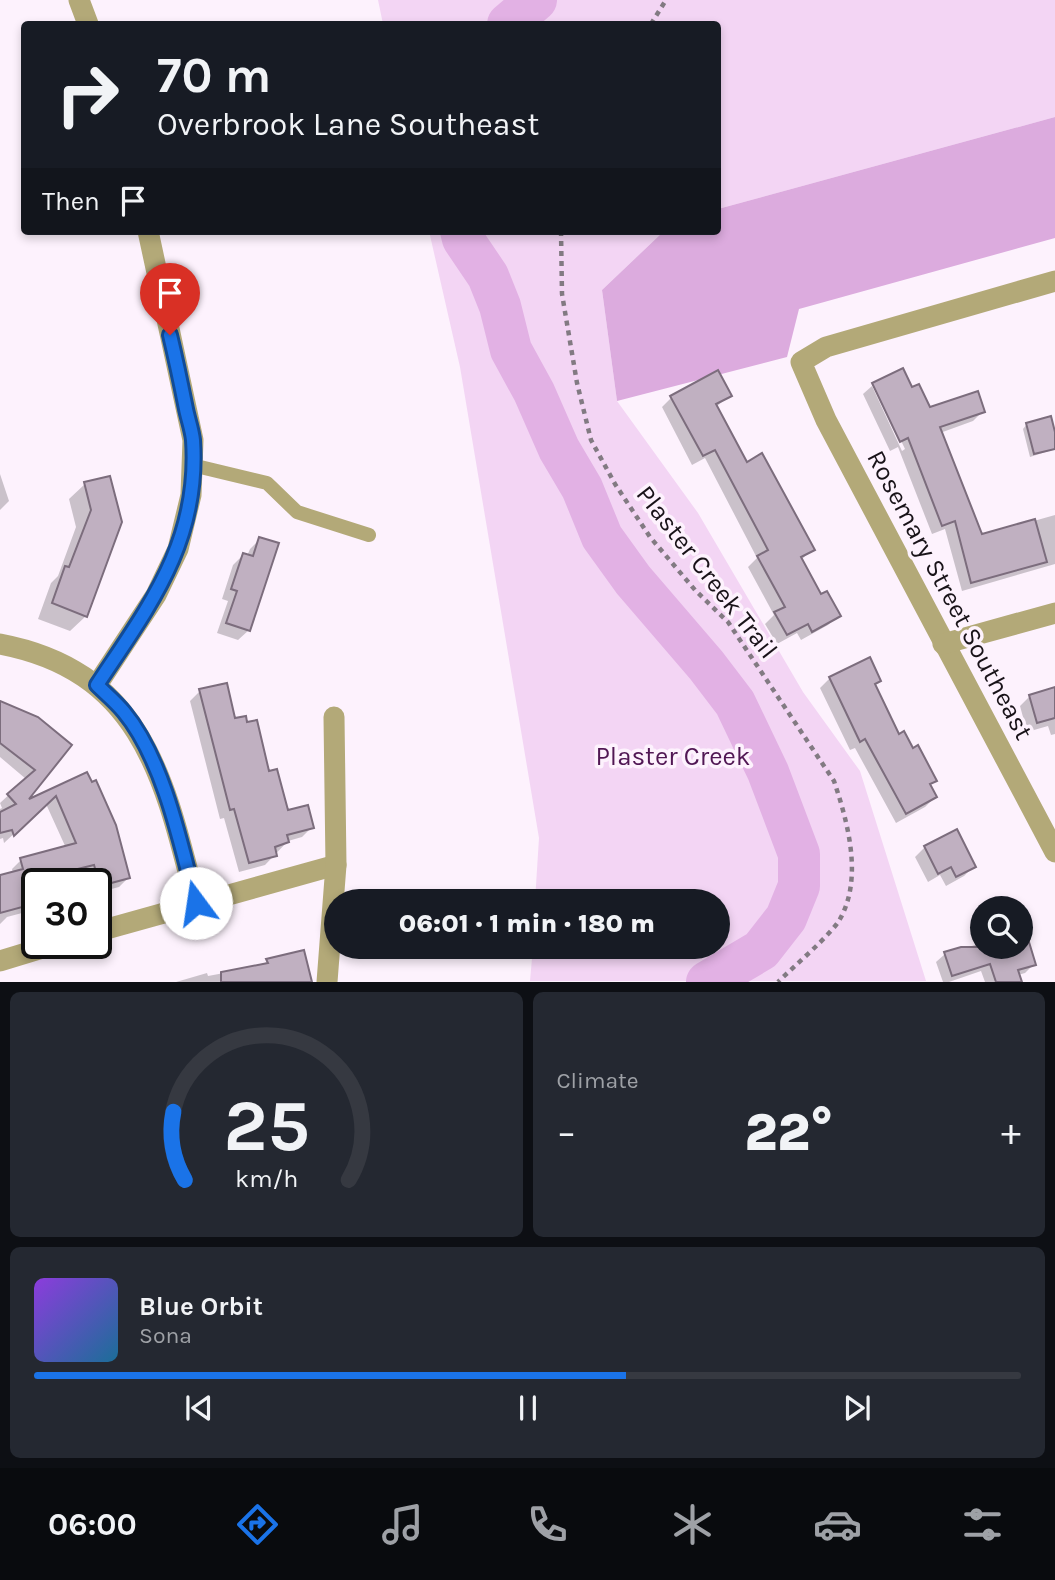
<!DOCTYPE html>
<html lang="en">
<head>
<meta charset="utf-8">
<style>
	body { margin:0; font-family:Karla,sans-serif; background:#242831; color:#f1f3f6; height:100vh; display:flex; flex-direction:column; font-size:26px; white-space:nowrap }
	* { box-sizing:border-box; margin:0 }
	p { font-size:23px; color:#9ea1a6 }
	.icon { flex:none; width:38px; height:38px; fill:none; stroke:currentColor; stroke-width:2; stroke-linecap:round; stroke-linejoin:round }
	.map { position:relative; height:982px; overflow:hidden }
	.sheet { display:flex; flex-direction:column; gap:10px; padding:10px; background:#0d0f14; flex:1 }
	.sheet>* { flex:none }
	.banner { position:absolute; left:21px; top:21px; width:700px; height:214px; border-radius:7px; box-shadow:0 4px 10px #0003; background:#171b24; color:#f1f3f6; overflow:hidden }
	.tools { position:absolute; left:970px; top:896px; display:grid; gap:14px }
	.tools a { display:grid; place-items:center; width:63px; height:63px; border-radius:50%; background:#171b24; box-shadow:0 4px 10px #0003; font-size:35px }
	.speed { position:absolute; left:21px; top:868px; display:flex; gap:14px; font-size:35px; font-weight:700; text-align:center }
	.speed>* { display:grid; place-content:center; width:91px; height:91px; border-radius:50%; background:#171b24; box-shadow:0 4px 10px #0003; line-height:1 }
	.speed .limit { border:4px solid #111; border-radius:10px; background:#fff; color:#111 }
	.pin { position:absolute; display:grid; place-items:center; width:60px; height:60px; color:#fff; margin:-72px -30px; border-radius:50% 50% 50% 0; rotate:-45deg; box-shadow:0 0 7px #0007 }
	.pin .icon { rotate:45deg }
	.me { position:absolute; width:77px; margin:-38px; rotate:346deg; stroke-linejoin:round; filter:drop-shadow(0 0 5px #0008) }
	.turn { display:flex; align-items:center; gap:24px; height:147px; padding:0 21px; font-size:32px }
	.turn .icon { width:91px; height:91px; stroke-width:2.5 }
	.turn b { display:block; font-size:49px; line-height:60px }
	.then { display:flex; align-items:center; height:66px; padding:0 21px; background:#0003; gap:14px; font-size:26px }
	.big { font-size:52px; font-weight:800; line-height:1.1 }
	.sheet .tile { flex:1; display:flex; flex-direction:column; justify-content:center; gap:10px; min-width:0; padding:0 24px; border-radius:10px; background:#242831 }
	.sheet .dial { align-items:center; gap:0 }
	.dial svg { height:182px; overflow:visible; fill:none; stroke:#363941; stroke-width:7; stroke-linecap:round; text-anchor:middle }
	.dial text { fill:#f1f3f6; stroke:none }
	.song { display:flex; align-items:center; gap:21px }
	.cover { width:84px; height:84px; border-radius:10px; background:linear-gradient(135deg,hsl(270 70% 55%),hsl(200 70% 35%)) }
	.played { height:7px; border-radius:4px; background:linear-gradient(90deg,#1a73e8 60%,#363941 60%) }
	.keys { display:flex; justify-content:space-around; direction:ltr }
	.heat { display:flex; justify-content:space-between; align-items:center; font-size:38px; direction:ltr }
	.sheet .tiles { flex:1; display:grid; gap:10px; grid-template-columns:1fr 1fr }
	.tile:last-child { grid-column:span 2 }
	.trip { position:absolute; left:324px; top:889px; width:406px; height:70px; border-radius:35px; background:#171b24; box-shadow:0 4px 10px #0003; font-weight:800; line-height:70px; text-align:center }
	.tabs { display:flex; height:112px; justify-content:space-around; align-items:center; background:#090b0e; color:#9ea1a6 }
	.tabs .icon { width:49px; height:49px }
	.tabs .active { color:#1a73e8 }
	.tabs b { font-size:32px; color:#f1f3f6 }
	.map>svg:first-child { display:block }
	.green { fill:#f3d5f4 }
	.forest { fill:#dcabde }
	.shadow { fill:#0003 }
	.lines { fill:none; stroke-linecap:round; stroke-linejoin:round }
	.river { stroke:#e2b1e4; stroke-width:42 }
	.building { fill:#c0b0c1; stroke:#7c6d7d; stroke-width:2 }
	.path { stroke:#827a82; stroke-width:4.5; stroke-dasharray:5 5; stroke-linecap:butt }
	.service { stroke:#b3a978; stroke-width:14 }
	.minor { stroke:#b3a978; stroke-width:21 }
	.route-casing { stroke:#114b97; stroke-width:18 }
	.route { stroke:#1a73e8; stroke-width:12 }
	.labels { text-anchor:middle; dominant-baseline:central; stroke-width:7; stroke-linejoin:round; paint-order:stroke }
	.street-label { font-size:26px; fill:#181218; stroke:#fdf2fd }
	.park-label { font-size:26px; fill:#511754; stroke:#fdf2fd }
</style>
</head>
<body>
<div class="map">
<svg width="1055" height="982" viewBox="0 0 1055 982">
	<rect width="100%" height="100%" fill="#fdf2fd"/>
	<g class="green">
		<path d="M378,0H1055V117L718,209V24H383Z"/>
		<path d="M429,231H664L602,290L617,401L698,513L803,692L860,771L926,981H530L533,947H718V901H535L539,838L460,367Z"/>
	</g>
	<path class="forest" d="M1055,117V238L799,309L787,357L617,401L602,290L664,231H718V209Z"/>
	<g class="shadow">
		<path d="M873,384L912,389L929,409L983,411L973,421L940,433L981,536L1055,515V564L962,591L945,529L932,534L898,447L890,451L863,394L872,386L902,451L905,449L875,386H872Z"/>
		<path d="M730,395L716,407L746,464L813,549L801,560L820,596L838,615L828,625L801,640L797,633L777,644L765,624L774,615L748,567L757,558L705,458L692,465L662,407L672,397Z"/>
		<path d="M1027,424L1055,439V449L1030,457L1023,429Z"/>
		<path d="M0,474L9,501L0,510Z"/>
		<path d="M109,478L86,616L70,631L38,619L51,583L58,576L76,527L69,499L85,484Z"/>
		<path d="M260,539L249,630L238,640L217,633L228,601L222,599L233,565L243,555L247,556L250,549Z"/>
		<path d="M830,678L879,681L874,686L899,736L913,750L935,781L929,786L935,797L925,807L896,823L855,748L850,750L820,688Z"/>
		<path d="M1055,689V734L1051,735L1048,726L1027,732L1020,706L1030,696Z"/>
		<path d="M200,691L234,720L267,773L287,813L312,827L302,837L288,841L265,865L239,872L224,818L220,819L190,701Z"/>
		<path d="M0,708L70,745L23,803L86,774L128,878L119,887L96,893V884H88L85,873L37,884V909L7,917L0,924V876L13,873L12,869L21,860L66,848L46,804L4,843L3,838L0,839V809L2,808L0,803L26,779L0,757Z"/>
		<path d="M925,847L974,866L964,876L946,886L940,875L928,882L915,857Z"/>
		<path d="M982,943V947L1016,948L1028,944L1034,964L1025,973L1018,975L1017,982H985L981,971L949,982H943L936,962L945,954Z"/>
		<path d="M267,961L310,982H176L207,973L208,976L262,966Z"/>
	</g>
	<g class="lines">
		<g class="river">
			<path d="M508,24L536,0"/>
			<path d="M461,231L463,239L488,276L500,306L511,350L534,392L559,449L582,488L602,537L633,580L706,665L735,703L768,772L799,854V886L786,918L761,950L707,982"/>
		</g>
	</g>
	<g class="building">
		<path d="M903,368L912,387L919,384L930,407L978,391L985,412L940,427L982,534L1035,519L1047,562L971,583L955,521L942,526L908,438L900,442L872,383Z"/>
		<path d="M718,370L732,396L716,404L747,462L762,453L815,550L801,557L821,594L827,591L841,616L812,632L808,624L787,635L774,612L785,607L757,556L768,550L715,450L703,456L670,396Z"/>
		<path d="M1051,416L1055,432V449L1034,454L1026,423Z"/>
		<path d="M110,476L122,522L87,617L52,603L65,566L69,567L91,510L84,482Z"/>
		<path d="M259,537L279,543L250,631L226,623L237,591L231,589L243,553L253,556Z"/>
		<path d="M870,657L881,681L875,684L899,734L904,731L913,748L918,745L937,781L930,784L937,797L906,814L865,739L860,742L829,677Z"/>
		<path d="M227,683L235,718L246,716L247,722L257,720L269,771L277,769L288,810L308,805L314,828L287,835L289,842L275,847L277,856L249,863L234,809L230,810L199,689Z"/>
		<path d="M1055,687V718L1037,723L1029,695Z"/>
		<path d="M0,701L38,717L72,745L29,799L87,772L92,782L96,780L116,825L130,878L100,886L94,865L53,875L55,884H37V903L0,913V875L23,869L20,858L76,843L56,796L14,836L12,830L0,833V812L16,804L7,794L35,770L0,743Z"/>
		<path d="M957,829L976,867L956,877L951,867L938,874L924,846Z"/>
		<path d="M1029,942L1036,965L1018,970L1022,982H996L990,964L952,976L944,952L961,947H1020V945Z"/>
		<path d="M304,950L312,982H221V972L268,963L266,959Z"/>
	</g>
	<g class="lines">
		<g class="path">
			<path d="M651,24L666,0"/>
			<path d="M561,231L562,294L577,383L591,440L615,484L650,537L695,590L728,622L834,781C848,823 863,878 840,919C832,934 793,967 778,982"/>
		</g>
		<path class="service" d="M192,465L267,483L297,512L369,535"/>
		<g class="minor">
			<path d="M79,0L88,24"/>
			<path d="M1055,281L826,347L801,362L826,420L1055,852"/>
			<path d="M0,644C143,671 165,781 196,903"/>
			<path d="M943,644L1055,613"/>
			<path d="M97,685L156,595L178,549L191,495L193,440L148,231"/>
			<path d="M96,932L336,865"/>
			<path d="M0,961L59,943"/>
			<path d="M327,982L336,865L334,717"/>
		</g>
	</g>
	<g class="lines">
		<g class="route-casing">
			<path id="route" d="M170,335C176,360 181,384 186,409C188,419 192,430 193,440C200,542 149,606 97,685C106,694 116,702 124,712C163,759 181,844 196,903"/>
		</g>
		<use href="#route" class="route"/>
	</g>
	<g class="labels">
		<g class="street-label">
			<text transform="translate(707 572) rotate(52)">Plaster Creek Trail</text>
			<text transform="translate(950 595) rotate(62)">Rosemary Street Southeast</text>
		</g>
		<g class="park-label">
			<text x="673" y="756">Plaster Creek</text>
		</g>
	</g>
</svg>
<div class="tools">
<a><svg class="icon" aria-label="search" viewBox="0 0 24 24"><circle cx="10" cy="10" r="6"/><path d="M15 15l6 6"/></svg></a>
</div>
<div class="speed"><div class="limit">30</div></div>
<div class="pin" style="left:170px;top:335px;background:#d93025"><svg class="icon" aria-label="arrive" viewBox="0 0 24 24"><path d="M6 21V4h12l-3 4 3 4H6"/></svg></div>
<svg class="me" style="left:196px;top:903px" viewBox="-20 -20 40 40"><circle r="19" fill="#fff"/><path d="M0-13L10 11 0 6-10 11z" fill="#1a73e8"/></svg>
<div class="trip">06:01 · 1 min · 180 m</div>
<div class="banner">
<div class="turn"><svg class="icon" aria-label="right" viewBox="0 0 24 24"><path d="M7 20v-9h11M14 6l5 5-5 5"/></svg><div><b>70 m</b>Overbrook Lane Southeast</div></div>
<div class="then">Then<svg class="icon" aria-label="arrive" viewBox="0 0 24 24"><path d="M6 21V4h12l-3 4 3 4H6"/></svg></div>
</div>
</div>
<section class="sheet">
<div class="tiles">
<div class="tile dial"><svg viewBox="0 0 100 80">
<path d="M14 69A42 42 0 1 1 86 69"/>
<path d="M14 69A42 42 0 0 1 9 39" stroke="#1a73e8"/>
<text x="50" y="56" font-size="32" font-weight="700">25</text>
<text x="50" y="72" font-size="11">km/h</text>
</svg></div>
<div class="tile"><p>Climate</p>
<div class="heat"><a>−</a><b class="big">22°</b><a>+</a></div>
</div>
<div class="tile">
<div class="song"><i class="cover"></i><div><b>Blue Orbit</b><p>Sona</p></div></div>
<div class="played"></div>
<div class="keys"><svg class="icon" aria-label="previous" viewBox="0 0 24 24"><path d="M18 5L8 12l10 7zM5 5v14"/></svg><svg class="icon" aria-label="pause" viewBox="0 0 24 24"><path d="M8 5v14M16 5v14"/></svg><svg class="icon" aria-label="next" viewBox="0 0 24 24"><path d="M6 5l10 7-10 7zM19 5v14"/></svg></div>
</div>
</div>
</section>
<nav class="tabs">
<b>06:00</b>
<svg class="icon active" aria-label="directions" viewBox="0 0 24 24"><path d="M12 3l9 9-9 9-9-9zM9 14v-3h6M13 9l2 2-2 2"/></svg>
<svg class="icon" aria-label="music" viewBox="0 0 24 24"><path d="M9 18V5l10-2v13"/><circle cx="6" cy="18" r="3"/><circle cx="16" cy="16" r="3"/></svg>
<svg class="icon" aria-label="phone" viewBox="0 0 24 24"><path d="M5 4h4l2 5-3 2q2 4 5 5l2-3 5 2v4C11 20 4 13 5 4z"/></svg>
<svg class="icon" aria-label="climate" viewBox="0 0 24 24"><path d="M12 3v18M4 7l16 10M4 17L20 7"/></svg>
<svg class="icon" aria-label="car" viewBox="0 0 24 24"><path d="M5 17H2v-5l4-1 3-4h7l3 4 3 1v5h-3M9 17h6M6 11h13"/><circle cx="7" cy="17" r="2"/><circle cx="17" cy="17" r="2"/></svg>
<svg class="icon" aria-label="filters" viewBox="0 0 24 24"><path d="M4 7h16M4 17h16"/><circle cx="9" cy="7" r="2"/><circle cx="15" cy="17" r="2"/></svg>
</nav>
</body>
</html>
